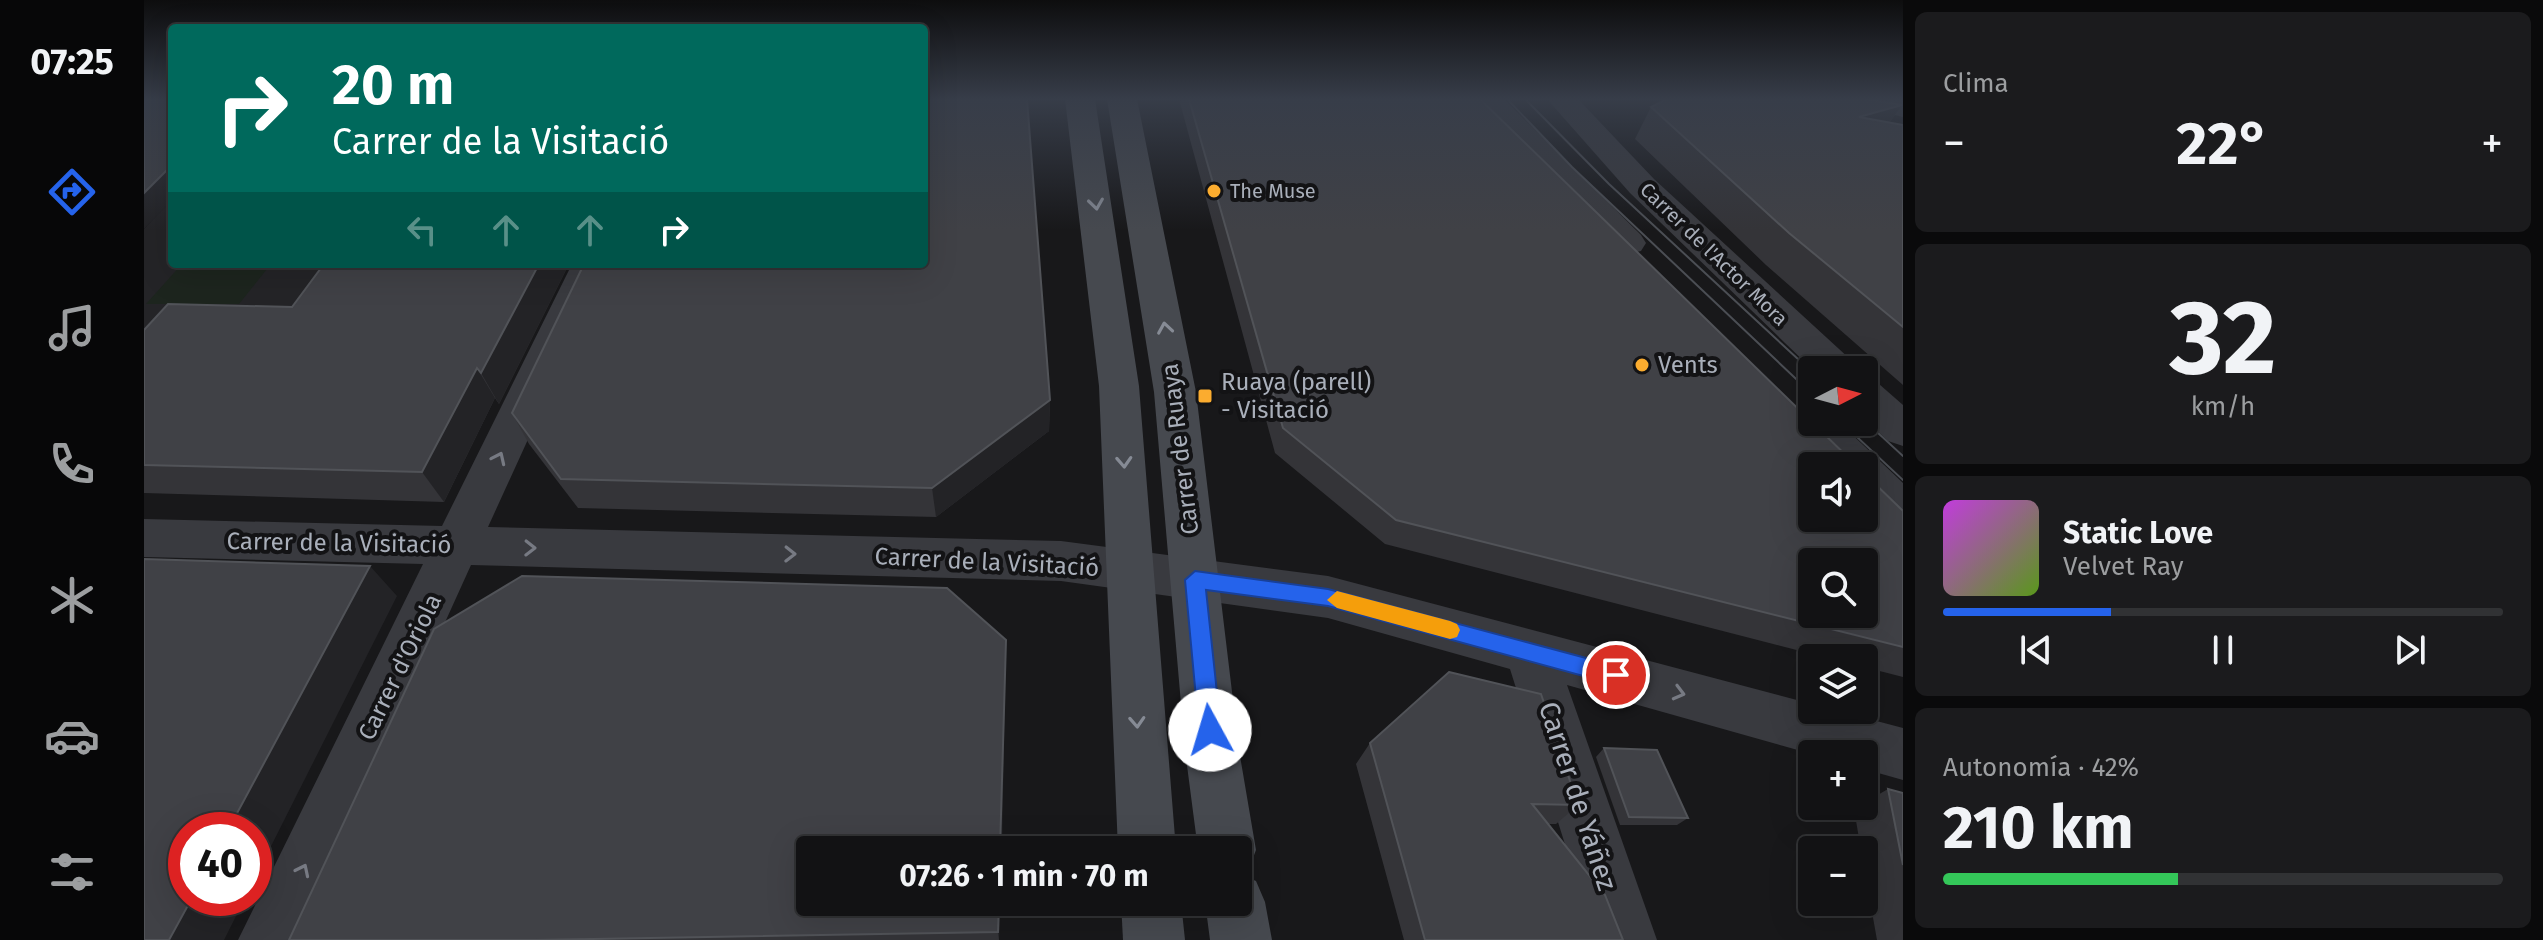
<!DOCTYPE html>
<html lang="es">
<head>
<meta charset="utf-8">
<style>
	body { margin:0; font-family:"Fira Sans",sans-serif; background:#1b1b1d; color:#f1f3f6; height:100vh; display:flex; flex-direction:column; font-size:30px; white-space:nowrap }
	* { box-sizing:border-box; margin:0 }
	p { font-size:26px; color:#9c9ea0 }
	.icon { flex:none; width:44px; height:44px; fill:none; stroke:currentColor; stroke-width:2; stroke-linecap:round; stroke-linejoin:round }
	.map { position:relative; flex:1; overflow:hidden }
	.side { display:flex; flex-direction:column; gap:12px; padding:12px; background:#0a0a0b; width:640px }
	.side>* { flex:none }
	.hud { position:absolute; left:24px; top:24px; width:760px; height:244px; border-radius:8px; box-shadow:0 8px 32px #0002,0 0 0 2px #313234; background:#00695c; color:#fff; overflow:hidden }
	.needle { width:52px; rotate:84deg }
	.buttons { position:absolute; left:1654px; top:356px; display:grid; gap:16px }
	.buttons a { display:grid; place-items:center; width:80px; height:80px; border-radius:8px; background:#121214; box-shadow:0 8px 32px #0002,0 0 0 2px #313234; font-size:40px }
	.speed { position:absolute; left:24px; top:812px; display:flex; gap:16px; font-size:40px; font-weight:700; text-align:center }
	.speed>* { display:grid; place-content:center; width:104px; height:104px; border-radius:50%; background:#121214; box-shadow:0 8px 32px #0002,0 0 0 2px #313234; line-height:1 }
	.speed .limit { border:12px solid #d22; background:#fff; color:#111 }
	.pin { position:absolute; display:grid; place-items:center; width:68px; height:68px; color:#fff; margin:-34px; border:4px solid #fff; border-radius:50%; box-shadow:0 2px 8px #0007 }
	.me { position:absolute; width:88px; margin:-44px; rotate:354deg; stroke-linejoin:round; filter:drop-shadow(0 0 6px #0008) }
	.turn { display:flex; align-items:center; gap:28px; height:168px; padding:0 32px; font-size:36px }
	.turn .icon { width:104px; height:104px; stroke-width:2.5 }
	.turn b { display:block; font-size:56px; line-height:68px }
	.lanes { display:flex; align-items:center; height:76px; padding:0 32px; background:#0003; justify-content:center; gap:40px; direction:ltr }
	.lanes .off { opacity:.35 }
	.big { font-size:60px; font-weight:700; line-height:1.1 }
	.side .card { flex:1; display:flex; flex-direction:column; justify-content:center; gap:12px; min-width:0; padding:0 28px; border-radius:12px; background:#1b1b1d }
	.side .dial { align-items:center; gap:0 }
	.dial b { font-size:104px; line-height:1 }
	.song { display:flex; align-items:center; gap:24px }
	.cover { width:96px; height:96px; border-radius:12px; background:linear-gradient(135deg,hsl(290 70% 55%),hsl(90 70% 35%)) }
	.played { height:8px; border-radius:4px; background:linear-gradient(90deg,#2563eb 30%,#313234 30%) }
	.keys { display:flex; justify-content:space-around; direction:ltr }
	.heat { display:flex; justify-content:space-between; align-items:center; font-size:44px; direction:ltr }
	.charge { height:12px; border-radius:6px; background:linear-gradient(90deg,#34c759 42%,#313234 0) }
	.trip { position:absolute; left:652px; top:836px; width:456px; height:80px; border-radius:8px; background:#121214; box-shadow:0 8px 32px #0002,0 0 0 2px #313234; font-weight:700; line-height:80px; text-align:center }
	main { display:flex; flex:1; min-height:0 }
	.menu { display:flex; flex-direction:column; width:144px; justify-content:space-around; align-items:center; background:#070708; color:#9c9ea0 }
	.menu .icon { width:56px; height:56px }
	.menu .on { color:#2563eb }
	.menu b { font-size:36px; color:#f1f3f6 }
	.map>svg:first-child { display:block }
	.built { fill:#242427 }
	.green { fill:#1d251e }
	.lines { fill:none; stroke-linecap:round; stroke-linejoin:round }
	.street { fill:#393a3f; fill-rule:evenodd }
	.secondary { fill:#46494f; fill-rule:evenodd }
	.tram { stroke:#4b4e54; stroke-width:2 }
	.wall { fill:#343438 }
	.shaded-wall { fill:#232326 }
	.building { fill:#404146; stroke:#515358; stroke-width:2; fill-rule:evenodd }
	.oneway { stroke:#868b95 }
	.oneway2 { stroke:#777a83 }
	.route { fill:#2563eb; stroke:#184099; stroke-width:2 }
	.slow { fill:#f59e0b }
	.poi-dot { fill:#fbac2f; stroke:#131315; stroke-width:3 }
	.labels { text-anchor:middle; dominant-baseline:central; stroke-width:8; stroke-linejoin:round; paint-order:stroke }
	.far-poi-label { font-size:20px; fill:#a9afba; stroke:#131315; text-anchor:start }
	.far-street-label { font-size:20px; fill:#a9afba; stroke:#131315 }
	.poi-label { font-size:24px; fill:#a9afba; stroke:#131315; text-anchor:start }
	.street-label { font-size:24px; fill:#a9afba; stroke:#131315 }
	.near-street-label { font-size:28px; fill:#a9afba; stroke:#131315 }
</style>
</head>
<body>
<main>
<nav class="menu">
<b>07:25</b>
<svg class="icon on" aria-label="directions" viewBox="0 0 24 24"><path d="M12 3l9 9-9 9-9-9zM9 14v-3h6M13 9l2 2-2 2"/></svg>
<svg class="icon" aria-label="music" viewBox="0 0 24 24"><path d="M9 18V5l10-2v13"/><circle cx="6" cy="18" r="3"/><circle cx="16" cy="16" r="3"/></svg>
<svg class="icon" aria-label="phone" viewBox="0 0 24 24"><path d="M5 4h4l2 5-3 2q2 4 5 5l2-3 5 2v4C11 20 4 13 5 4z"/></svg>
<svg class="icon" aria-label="climate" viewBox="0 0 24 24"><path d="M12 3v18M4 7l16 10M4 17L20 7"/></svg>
<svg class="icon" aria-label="car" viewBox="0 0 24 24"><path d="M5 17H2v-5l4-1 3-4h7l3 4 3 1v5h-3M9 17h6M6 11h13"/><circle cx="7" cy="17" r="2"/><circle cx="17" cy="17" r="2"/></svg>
<svg class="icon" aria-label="filters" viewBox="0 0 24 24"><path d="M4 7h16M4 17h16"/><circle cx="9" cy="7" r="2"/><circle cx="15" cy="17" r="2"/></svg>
</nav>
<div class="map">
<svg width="1759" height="940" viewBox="0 0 1759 940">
	<rect width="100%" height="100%" fill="#18181a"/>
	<path class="built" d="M28,199V264H223L0,394V229Z"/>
	<path class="green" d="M38,264H127L95,304H2Z"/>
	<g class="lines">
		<g class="street">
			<path d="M1328,99H1360L1497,235L1502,243L1497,251L1484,254L1471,251Z"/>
			<path d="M1403,99H1434L1510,179L1707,360L1713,370H1669L1486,193Z"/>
			<path d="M428,264H464L344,527L917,541L1184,576L1668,704V710H1691L1759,728V780L1720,769V754H1668L1423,685L1513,940H1451L1366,669L1184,618L917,581L327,565L157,940H94L279,564L0,557V519L298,526Z"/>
			<path d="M1720,379L1735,384L1759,405V446L1744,441L1720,418Z"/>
			<path d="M1665,404L1668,405V422H1695L1759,483V529L1743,524L1720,501V466H1686L1644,419L1650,408Z"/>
		</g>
		<g class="secondary">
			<path d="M921,99H951L995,386L1032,850H974L955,386Z"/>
			<path d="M963,99H993L1052,392L1095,750L1112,850L1104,871L1096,874L1112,881L1121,902L1128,940H1066L1061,902H1094V850H1054L1041,750L1010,392Z"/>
			<path d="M977,902H1037L1041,940H979Z"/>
		</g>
		<g class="tram">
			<path d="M1363,99L1428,167L1668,394"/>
			<path d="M1381,99L1465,184L1668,372"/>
			<path d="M1720,420L1759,456"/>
			<path d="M1697,422L1759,480"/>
		</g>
	</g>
	<g class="wall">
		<path d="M1035,99H1336L1759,511V677L1720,667V658H1684L1241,544L1131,453Z"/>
		<path d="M1523,99H1759V117L1751,115L1745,123L1759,125V385L1622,265L1491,139L1507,107Z"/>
		<path d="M180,264H425L355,404L351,398L300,502L0,493V330L148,307Z"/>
		<path d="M906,400L905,431L792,517L434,508L385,444L368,413Z"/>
		<path d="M862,640L855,940H145Z"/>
		<path d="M1226,743L1434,805L1412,824H1404L1479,940H1260L1212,764Z"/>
		<path d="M1460,748L1544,818L1533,825H1476L1452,757Z"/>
		<path d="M1744,789L1759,793V940H1733L1720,867V850H1717L1710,809L1714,806H1720V803Z"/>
	</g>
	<g class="shaded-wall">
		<path d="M1758,105L1735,137L1715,117Z"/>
		<path d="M28,165V200L0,229V193Z"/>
		<path d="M395,264H425L355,404L337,373Z"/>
		<path d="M333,368L351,398L300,502L278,472Z"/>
		<path d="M906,400L905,431L792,517L788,488Z"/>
		<path d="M226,566L253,596L110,880V830H84Z"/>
		<path d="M862,640L858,850H856Z"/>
		<path d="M48,898H101L80,940H25Z"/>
		<path d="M855,902H856L855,940L854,932Z"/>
	</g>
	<g class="building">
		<path d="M0,99H28V165L0,193Z"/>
		<path d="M780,99H883L906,400L788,488L417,479L368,413L440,264H780Z"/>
		<path d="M1045,99H1336L1713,466H1668V518H1720V473L1759,511V647L1252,520L1139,428ZM1668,562H1720V614H1668Z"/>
		<path d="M1523,99H1721L1758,105L1715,117L1759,125V327L1645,233L1507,107Z"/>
		<path d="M180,264H395L337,373L333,368L278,472L0,465V330L24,304L148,307Z"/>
		<path d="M0,559L226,566L84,830H42V898H48L25,940H0Z"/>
		<path d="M378,576L803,588L862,640L856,850H666V902H855L854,932L392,940H145L290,629Z"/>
		<path d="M1305,672L1397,694L1434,805L1388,804L1461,895L1479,940H1281L1226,743Z"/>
		<path d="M1460,748L1513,750L1544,818L1485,817Z"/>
		<path d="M1744,789L1759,793V865Z"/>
	</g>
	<defs><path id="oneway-chevron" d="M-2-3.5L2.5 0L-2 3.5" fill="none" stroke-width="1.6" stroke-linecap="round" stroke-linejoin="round" transform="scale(2)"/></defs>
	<g class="oneway">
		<use href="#oneway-chevron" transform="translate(952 204) rotate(82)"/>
		<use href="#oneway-chevron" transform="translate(1021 328) rotate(-99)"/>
		<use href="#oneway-chevron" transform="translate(980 462) rotate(87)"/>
		<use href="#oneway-chevron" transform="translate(993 722) rotate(87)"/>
	</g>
	<g class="oneway2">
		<use href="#oneway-chevron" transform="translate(355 458) rotate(-65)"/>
		<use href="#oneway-chevron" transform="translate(386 548) rotate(1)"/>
		<use href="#oneway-chevron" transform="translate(646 554) rotate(1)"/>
		<use href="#oneway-chevron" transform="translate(1535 693) rotate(15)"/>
		<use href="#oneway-chevron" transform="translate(159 870) rotate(-64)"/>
	</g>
	<linearGradient id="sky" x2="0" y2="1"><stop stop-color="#0d0d0e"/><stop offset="0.43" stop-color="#373d49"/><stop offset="1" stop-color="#373d49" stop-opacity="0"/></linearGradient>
	<rect width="1759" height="230" fill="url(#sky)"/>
	<path class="route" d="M1051,571L1184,589L1472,666L1480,669L1483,675L1480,682L1472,685L1184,606L1062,590L1077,730L1074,738L1066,741L1058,738L1055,730L1041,580Z"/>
	<path class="slow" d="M1193,591L1306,621L1313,624L1316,630L1313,637L1306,639L1193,608L1183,600Z"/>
	<g class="poi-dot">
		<circle cx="1070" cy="191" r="8"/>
		<circle cx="1498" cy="365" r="8"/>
		<rect x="1053" y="388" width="16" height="16" rx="4"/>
	</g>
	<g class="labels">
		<g class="far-poi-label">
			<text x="1086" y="191">The Muse</text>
		</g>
		<g class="far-street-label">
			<text transform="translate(1570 254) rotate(44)">Carrer de l'Actor Mora</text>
		</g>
		<g class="poi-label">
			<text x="1514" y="365">Vents</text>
			<text x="1077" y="382">Ruaya (parell)<tspan x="1077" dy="28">- Visitació</tspan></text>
		</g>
		<g class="street-label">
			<text transform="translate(1036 449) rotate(-97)">Carrer de Ruaya</text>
			<text transform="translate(195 543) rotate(1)">Carrer de la Visitació</text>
			<text transform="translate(843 562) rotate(3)">Carrer de la Visitació</text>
			<text transform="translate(256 667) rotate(-64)">Carrer d'Oriola</text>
		</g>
		<g class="near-street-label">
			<text transform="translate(1434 796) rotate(72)">Carrer de Yáñez</text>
		</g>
	</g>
</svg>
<div class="buttons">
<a><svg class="needle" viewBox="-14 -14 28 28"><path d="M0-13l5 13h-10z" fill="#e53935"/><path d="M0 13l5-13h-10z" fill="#9c9ea0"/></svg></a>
<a><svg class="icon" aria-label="sound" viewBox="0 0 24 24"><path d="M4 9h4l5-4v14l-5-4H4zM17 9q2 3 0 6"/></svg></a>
<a><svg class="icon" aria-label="search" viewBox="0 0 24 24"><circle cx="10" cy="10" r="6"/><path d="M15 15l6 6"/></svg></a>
<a><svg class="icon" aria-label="layers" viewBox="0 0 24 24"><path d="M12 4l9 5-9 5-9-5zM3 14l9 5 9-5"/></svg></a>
<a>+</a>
<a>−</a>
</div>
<div class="speed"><div class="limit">40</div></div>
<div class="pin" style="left:1472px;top:675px;background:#d93025"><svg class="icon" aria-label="arrive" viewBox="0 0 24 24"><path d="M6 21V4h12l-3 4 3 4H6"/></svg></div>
<svg class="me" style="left:1066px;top:730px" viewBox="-20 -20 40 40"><circle r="19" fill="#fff"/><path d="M0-13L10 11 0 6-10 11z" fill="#2563eb"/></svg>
<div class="trip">07:26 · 1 min · 70 m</div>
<div class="hud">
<div class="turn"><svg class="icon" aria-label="right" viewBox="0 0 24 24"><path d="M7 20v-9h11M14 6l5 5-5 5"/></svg><div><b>20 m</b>Carrer de la Visitació</div></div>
<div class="lanes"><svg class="icon off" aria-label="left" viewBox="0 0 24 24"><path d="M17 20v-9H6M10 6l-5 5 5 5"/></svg><svg class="icon off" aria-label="ahead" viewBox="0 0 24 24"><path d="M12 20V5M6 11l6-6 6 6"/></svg><svg class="icon off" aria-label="ahead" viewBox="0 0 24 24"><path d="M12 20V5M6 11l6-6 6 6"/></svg><svg class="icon" aria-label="right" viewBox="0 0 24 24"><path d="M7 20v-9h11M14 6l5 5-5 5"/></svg></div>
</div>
</div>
<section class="side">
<div class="card"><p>Clima</p>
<div class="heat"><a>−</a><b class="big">22°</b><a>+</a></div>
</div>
<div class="card dial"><b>32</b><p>km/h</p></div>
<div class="card">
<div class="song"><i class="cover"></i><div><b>Static Love</b><p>Velvet Ray</p></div></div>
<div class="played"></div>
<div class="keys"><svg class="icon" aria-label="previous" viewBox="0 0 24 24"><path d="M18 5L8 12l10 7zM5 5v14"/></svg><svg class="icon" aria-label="pause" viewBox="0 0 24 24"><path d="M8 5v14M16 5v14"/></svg><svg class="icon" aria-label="next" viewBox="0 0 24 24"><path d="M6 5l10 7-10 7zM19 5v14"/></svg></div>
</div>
<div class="card"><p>Autonomía · 42%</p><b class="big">210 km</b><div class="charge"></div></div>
</section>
</main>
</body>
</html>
